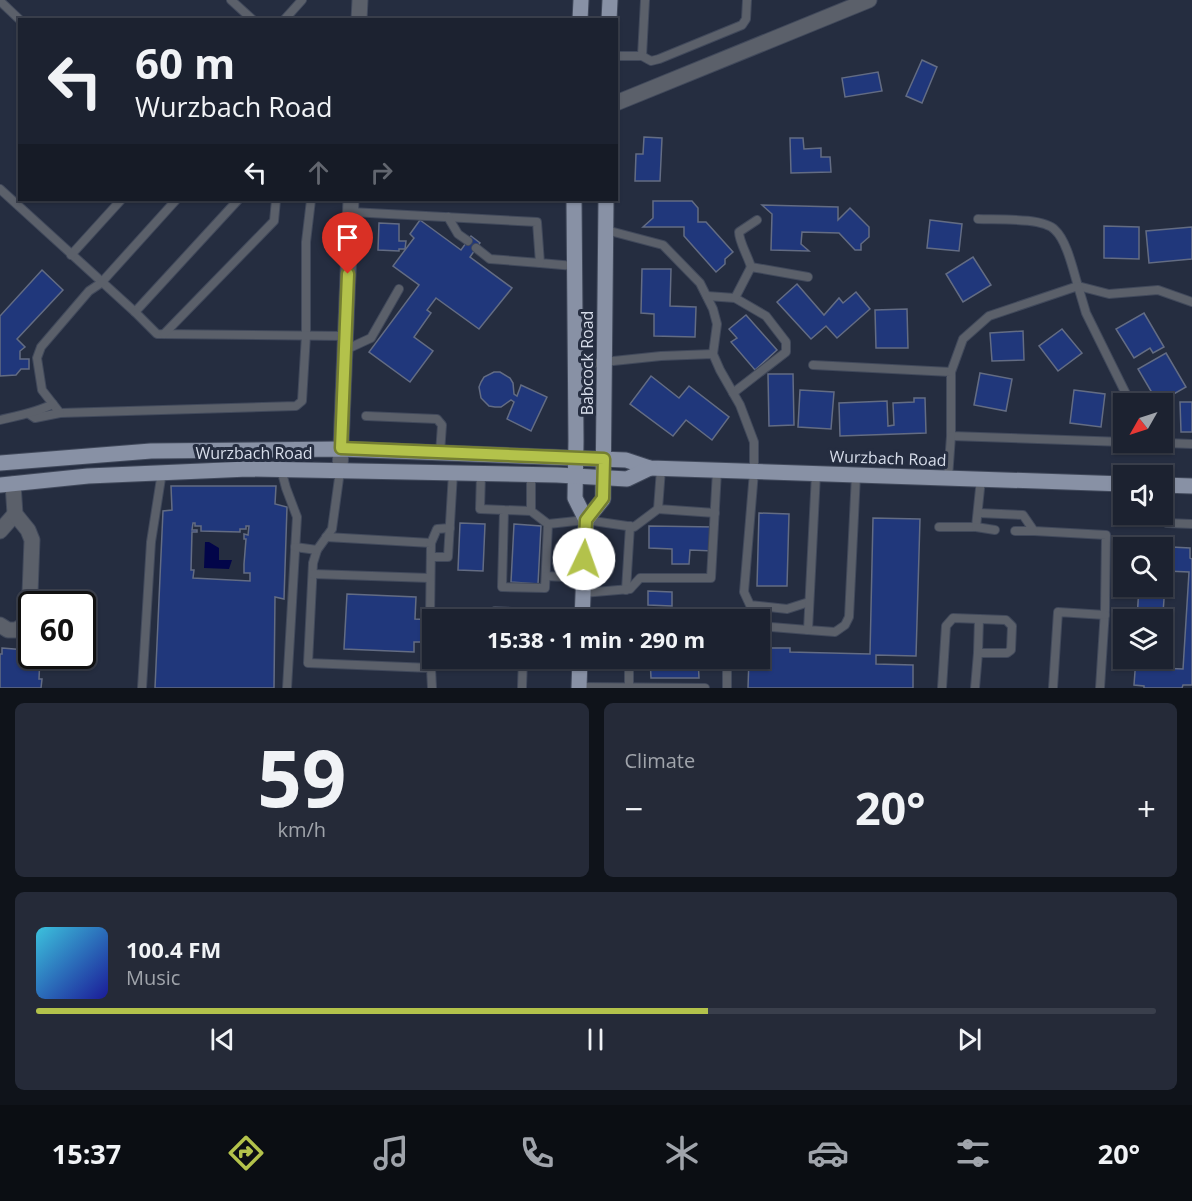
<!DOCTYPE html>
<html lang="en">
<head>
<meta charset="utf-8">
<style>
	body { margin:0; font-family:"Open Sans",sans-serif; background:#252a38; color:#f1f3f6; height:100vh; display:flex; flex-direction:column; font-size:22px; white-space:nowrap }
	* { box-sizing:border-box; margin:0 }
	p { font-size:20px; color:#a0a4ab }
	.icon { flex:none; width:33px; height:33px; fill:none; stroke:currentColor; stroke-width:2; stroke-linecap:round; stroke-linejoin:round }
	.map { position:relative; height:688px; overflow:hidden }
	.sheet { display:flex; flex-direction:column; gap:15px; padding:15px; background:#0f131a; flex:1 }
	.sheet>* { flex:none }
	.banner { position:absolute; left:18px; top:18px; width:600px; height:183px; border-radius:0px; box-shadow:0 2px 4px #0004,0 0 0 2px #3a3f4c; background:#1c2230; color:#f1f3f6; overflow:hidden }
	.needle { width:39px; rotate:231deg }
	.tools { position:absolute; left:1113px; top:393px; display:grid; gap:12px }
	.tools a { display:grid; place-items:center; width:60px; height:60px; border-radius:0px; background:#1c2230; box-shadow:0 2px 4px #0004,0 0 0 2px #3a3f4c; font-size:30px }
	.speed { position:absolute; left:18px; top:591px; display:flex; gap:12px; font-size:30px; font-weight:700; text-align:center }
	.speed>* { display:grid; place-content:center; width:78px; height:78px; border-radius:50%; background:#1c2230; box-shadow:0 2px 4px #0004,0 0 0 2px #3a3f4c; line-height:1 }
	.speed .limit { border:3px solid #111; border-radius:9px; background:#fff; color:#111 }
	.pin { position:absolute; display:grid; place-items:center; width:51px; height:51px; color:#fff; margin:-62px -26px; border-radius:50% 50% 50% 0; rotate:-45deg; box-shadow:0 0 6px #0007 }
	.pin .icon { rotate:45deg }
	.me { position:absolute; width:66px; margin:-33px; rotate:3deg; stroke-linejoin:round; filter:drop-shadow(0 0 4px #0008) }
	.turn { display:flex; align-items:center; gap:21px; height:126px; padding:0 18px; font-size:27px }
	.turn .icon { width:78px; height:78px; stroke-width:2.5 }
	.turn b { display:block; font-size:42px; line-height:51px }
	.lanes { display:flex; align-items:center; height:57px; padding:0 18px; background:#0003; justify-content:center; gap:30px; direction:ltr }
	.lanes .off { opacity:.35 }
	.big { font-size:45px; font-weight:700; line-height:1.1 }
	.sheet .widget { flex:1; display:flex; flex-direction:column; justify-content:center; gap:9px; min-width:0; padding:0 21px; border-radius:9px; background:#252a38 }
	.sheet .dial { align-items:center; gap:0 }
	.dial b { font-size:78px; line-height:1 }
	.song { display:flex; align-items:center; gap:18px }
	.cover { width:72px; height:72px; border-radius:9px; background:linear-gradient(135deg,hsl(190 70% 55%),hsl(240 70% 35%)) }
	.played { height:6px; border-radius:3px; background:linear-gradient(90deg,#b3c24b 60%,#3a3f4c 60%) }
	.keys { display:flex; justify-content:space-around; direction:ltr }
	.heat { display:flex; justify-content:space-between; align-items:center; font-size:33px; direction:ltr }
	.sheet .tiles { flex:1; display:grid; gap:15px; grid-template-columns:1fr 1fr }
	.widget:last-child { grid-column:span 2 }
	.trip { position:absolute; left:422px; top:609px; width:348px; height:60px; border-radius:0px; background:#1c2230; box-shadow:0 2px 4px #0004,0 0 0 2px #3a3f4c; font-weight:700; line-height:60px; text-align:center }
	.tab-bar { display:flex; height:96px; justify-content:space-around; align-items:center; background:#0b0e13; color:#a0a4ab }
	.tab-bar .icon { width:42px; height:42px }
	.tab-bar .current { color:#b3c24b }
	.tab-bar b { font-size:27px; color:#f1f3f6 }
	.map>svg:first-child { display:block }
	.water { fill:#020549 }
	.building { fill:#20377b; stroke:#636c83; stroke-width:1.5; fill-rule:evenodd }
	.lines { fill:none; stroke-linecap:round; stroke-linejoin:round }
	.service-casing { stroke:#41495b; stroke-width:10 }
	.minor-casing { stroke:#41495b; stroke-width:17 }
	.primary-casing { stroke:#41495b; stroke-width:17 }
	.service { stroke:#5b606a; stroke-width:8 }
	.minor { stroke:#5b606a; stroke-width:15 }
	.primary { stroke:#8891a5; stroke-width:15 }
	.route-casing { stroke:#747e31; stroke-width:15 }
	.route { stroke:#b3c24b; stroke-width:10 }
	.labels { text-anchor:middle; dominant-baseline:central; stroke-width:6; stroke-linejoin:round; paint-order:stroke }
	.street-label { font-size:16px; fill:#d7ddea; stroke:#252d40 }
</style>
</head>
<body>
<div class="map">
<svg width="1192" height="688" viewBox="0 0 1192 688">
	<rect width="100%" height="100%" fill="#252d40"/>
	<path class="water" d="M205,542H209L219,548V560H232L229,569L204,568Z"/>
	<g class="building">
		<path d="M922,60L937,67L922,103L906,96Z"/>
		<path d="M878,72L882,91L845,97L842,78Z"/>
		<path d="M644,137L662,138L660,181H635L636,154H643Z"/>
		<path d="M790,138H803L804,149L821,148V157H830L831,172L791,173Z"/>
		<path d="M653,201H692L698,208V222H706L733,252L725,259V264L716,272L684,236V227H643L653,218Z"/>
		<path d="M762,205L838,207V220L850,208L869,227V237L861,244V250H855L839,233L802,232L801,244L809,251L771,250L772,214Z"/>
		<path d="M420,220L461,250L471,236L480,243L470,257L512,288L479,329L436,298L427,310L431,313L414,337L433,351L410,382L369,352L419,285L393,266L414,238L410,234Z"/>
		<path d="M930,220L962,224L959,251L927,248Z"/>
		<path d="M379,223L399,224V241H406L405,249H399V251L378,250Z"/>
		<path d="M1104,226L1139,227V259L1104,258Z"/>
		<path d="M1192,227V259L1149,263L1146,231Z"/>
		<path d="M973,257L991,285L963,302L946,274Z"/>
		<path d="M642,269H671L670,306L696,307L695,337L654,336V314L641,313Z"/>
		<path d="M42,270L63,290L17,339L25,347L20,351V359H29V369H21L16,375L0,376V316Z"/>
		<path d="M797,284L824,315L839,298L843,303L856,292L870,309L837,338L826,326L811,339L777,302Z"/>
		<path d="M907,309L908,348H876L875,310Z"/>
		<path d="M1144,313L1164,347L1153,353L1150,348L1134,358L1116,329Z"/>
		<path d="M746,315L777,350L755,370L731,342L737,338L729,329Z"/>
		<path d="M1062,329L1082,353L1058,371L1039,346Z"/>
		<path d="M1023,331L1024,360L992,361L990,333Z"/>
		<path d="M1166,353L1186,387L1158,403L1138,369Z"/>
		<path d="M494,372H500L510,378L513,383L514,394L517,396L521,385L547,397L531,431L507,419L514,402L511,400L501,407H495L489,406L481,398L479,387L481,382L484,377Z"/>
		<path d="M980,373L1012,379L1006,411L974,405Z"/>
		<path d="M768,374H793L794,425L769,426Z"/>
		<path d="M651,376L679,398L689,386L729,417L712,440L686,420L673,436L630,404Z"/>
		<path d="M800,390L834,392L831,429L798,427Z"/>
		<path d="M1074,390L1105,394L1101,427L1070,423Z"/>
		<path d="M914,398H925L926,433L840,436L839,403L887,401L888,426L894,425L893,403L914,402Z"/>
		<path d="M1180,402H1192V432H1181Z"/>
		<path d="M171,486H276L275,504L287,507L284,599L275,597L274,688H155L163,511L172,510ZM193,523H195V526H201V531L240,532V529H246V526H249L248,535L244,534V539H246L244,564V573H250V581L193,578L194,570H191L192,532H197V530H192Z"/>
		<path d="M759,513L789,514L787,586H757Z"/>
		<path d="M873,518L920,519L916,656L876,655V664L913,665V688H748L749,658H759V648H790V652L870,654Z"/>
		<path d="M460,523L485,524L483,571L458,570Z"/>
		<path d="M514,524L541,526L538,584L511,582Z"/>
		<path d="M649,526L715,527L714,551L690,550L689,564H672V549L649,548Z"/>
		<path d="M1152,546L1190,548V558L1192,559V685H1183L1182,688H1144V686L1134,685L1136,658H1161L1160,668L1183,669L1189,572L1166,571L1162,627V620H1137L1139,586H1162V548Z"/>
		<path d="M648,591L672,592V606L648,605Z"/>
		<path d="M347,594L416,597L415,619L436,620H432V642H414V652L344,649Z"/>
		<path d="M2,648L26,650V656L40,657L39,679H42L41,688H0V654H2Z"/>
		<path d="M650,658H698L699,678H651Z"/>
	</g>
	<g class="lines">
		<g class="service-casing">
			<g id="service">
				<path d="M231,0L253,20"/>
				<path d="M0,1L20,20"/>
				<path d="M284,20L302,0"/>
				<path d="M616,56H642L645,0"/>
				<path d="M642,56L651,61L659,59L742,25L746,19L747,0"/>
				<path d="M0,189L135,312L238,200"/>
				<path d="M176,200L101,283L89,291L41,347L37,358L42,390L60,413L296,406L302,401L306,335V242L311,200"/>
				<path d="M351,212L537,222L540,263L574,266"/>
				<path d="M448,217L458,234L468,241"/>
				<path d="M978,219C995,220 1043,217 1055,230C1067,241 1073,270 1078,286L1109,294L1158,290L1192,302"/>
				<path d="M606,230L663,245L700,283L713,309L717,324L713,354"/>
				<path d="M476,248L490,259L540,263"/>
				<path d="M71,255L121,200"/>
				<path d="M751,267C748,256 739,242 739,232L757,220"/>
				<path d="M707,296L735,298L766,316L786,342V352L733,393"/>
				<path d="M735,298L751,267L808,277"/>
				<path d="M135,312L157,334L345,336"/>
				<path d="M164,334L274,221L276,200"/>
				<path d="M345,350L371,338L399,289"/>
				<path d="M575,365L661,356L713,354L720,370L740,405L754,442V472L744,592L750,605L787,609L809,602"/>
				<path d="M813,365L951,372V436L1124,442"/>
				<path d="M951,372L963,339L989,316L1078,286L1086,313L1131,404"/>
				<path d="M29,414L35,418L60,413"/>
				<path d="M366,416L437,419L442,425L440,453"/>
				<path d="M0,420C17,416 38,412 53,404"/>
				<path d="M1141,442L1192,444"/>
				<path d="M281,469L286,488L297,517L287,688"/>
				<path d="M661,469L658,509L715,513"/>
				<path d="M340,471L332,529L317,550L313,563L308,663L431,668L432,688"/>
				<path d="M481,474L480,509L531,511L548,524L545,588L502,587L504,510"/>
				<path d="M816,474L808,630L835,632L845,625L849,617L856,475"/>
				<path d="M531,475V511"/>
				<path d="M948,478L951,436"/>
				<path d="M978,513L1023,515L1034,531L1106,535L1105,610L1100,688"/>
				<path d="M1167,523L1192,524"/>
				<path d="M548,524L586,520L634,527L658,509"/>
				<path d="M939,527H976L981,479"/>
				<path d="M976,527L995,530"/>
				<path d="M1015,531H1034"/>
				<path d="M326,537L431,543L430,619"/>
				<path d="M431,543L437,529L450,528"/>
				<path d="M295,547L317,550"/>
				<path d="M431,557H448L453,473"/>
				<path d="M313,574L430,578"/>
				<path d="M546,576L583,578"/>
				<path d="M626,590L630,526"/>
				<path d="M583,593L630,589L640,578H711L717,471"/>
				<path d="M495,611L563,615L572,620"/>
				<path d="M759,626L808,630"/>
				<path d="M430,645L431,668"/>
				<path d="M978,653L979,619"/>
				<path d="M579,687L705,688"/>
				<path d="M142,688L151,542L162,472"/>
				<path d="M522,688L523,658"/>
				<path d="M629,688V658"/>
				<path d="M727,688V658"/>
				<path d="M942,688L946,626L953,618L1006,620L1012,626L1011,650L1007,653H978L975,688"/>
				<path d="M1053,688L1058,612L1105,615"/>
			</g>
		</g>
		<g class="minor-casing">
			<g id="minor">
				<path d="M359,20L360,0"/>
				<path d="M616,103L869,0"/>
				<path d="M340,471L351,200"/>
				<path d="M0,531L15,514"/>
				<path d="M0,625L8,630H16L23,626L29,620L32,540L28,530L15,514L13,484"/>
			</g>
		</g>
		<g class="primary-casing">
			<g id="primary">
				<path d="M580,20L581,0"/>
				<path d="M609,20L610,0"/>
				<path d="M574,200L576,441L575,498L586,520L582,620"/>
				<path d="M0,463L151,451L341,449L626,460L650,468L1124,484"/>
				<path d="M0,485L88,476L248,469L557,475L627,479L650,468"/>
				<path d="M1162,485L1192,486"/>
				<path d="M586,520L603,499L606,200"/>
				<path d="M579,688L580,658"/>
			</g>
		</g>
		<use href="#service" class="service"/>
		<use href="#minor" class="minor"/>
		<use href="#primary" class="primary"/>
	</g>
	<g class="lines">
		<g class="route-casing">
			<path id="route" d="M348,274L341,448L604,459L603,498L586,520L584,559"/>
		</g>
		<use href="#route" class="route"/>
	</g>
	<g class="labels">
		<g class="street-label">
			<text transform="translate(587 363) rotate(-90)">Babcock Road</text>
			<text x="254" y="453">Wurzbach Road</text>
			<text transform="translate(888 458) rotate(2)">Wurzbach Road</text>
		</g>
	</g>
</svg>
<div class="tools">
<a><svg class="needle" viewBox="-14 -14 28 28"><path d="M0-13l5 13h-10z" fill="#e53935"/><path d="M0 13l5-13h-10z" fill="#a0a4ab"/></svg></a>
<a><svg class="icon" aria-label="sound" viewBox="0 0 24 24"><path d="M4 9h4l5-4v14l-5-4H4zM17 9q2 3 0 6"/></svg></a>
<a><svg class="icon" aria-label="search" viewBox="0 0 24 24"><circle cx="10" cy="10" r="6"/><path d="M15 15l6 6"/></svg></a>
<a><svg class="icon" aria-label="layers" viewBox="0 0 24 24"><path d="M12 4l9 5-9 5-9-5zM3 14l9 5 9-5"/></svg></a>
</div>
<div class="speed"><div class="limit">60</div></div>
<div class="pin" style="left:348px;top:274px;background:#d93025"><svg class="icon" aria-label="arrive" viewBox="0 0 24 24"><path d="M6 21V4h12l-3 4 3 4H6"/></svg></div>
<svg class="me" style="left:584px;top:559px" viewBox="-20 -20 40 40"><circle r="19" fill="#fff"/><path d="M0-13L10 11 0 6-10 11z" fill="#b3c24b"/></svg>
<div class="trip">15:38 · 1 min · 290 m</div>
<div class="banner">
<div class="turn"><svg class="icon" aria-label="left" viewBox="0 0 24 24"><path d="M17 20v-9H6M10 6l-5 5 5 5"/></svg><div><b>60 m</b>Wurzbach Road</div></div>
<div class="lanes"><svg class="icon" aria-label="left" viewBox="0 0 24 24"><path d="M17 20v-9H6M10 6l-5 5 5 5"/></svg><svg class="icon off" aria-label="ahead" viewBox="0 0 24 24"><path d="M12 20V5M6 11l6-6 6 6"/></svg><svg class="icon off" aria-label="right" viewBox="0 0 24 24"><path d="M7 20v-9h11M14 6l5 5-5 5"/></svg></div>
</div>
</div>
<section class="sheet">
<div class="tiles">
<div class="widget dial"><b>59</b><p>km/h</p></div>
<div class="widget"><p>Climate</p>
<div class="heat"><a>−</a><b class="big">20°</b><a>+</a></div>
</div>
<div class="widget">
<div class="song"><i class="cover"></i><div><b>100.4 FM</b><p>Music</p></div></div>
<div class="played"></div>
<div class="keys"><svg class="icon" aria-label="previous" viewBox="0 0 24 24"><path d="M18 5L8 12l10 7zM5 5v14"/></svg><svg class="icon" aria-label="pause" viewBox="0 0 24 24"><path d="M8 5v14M16 5v14"/></svg><svg class="icon" aria-label="next" viewBox="0 0 24 24"><path d="M6 5l10 7-10 7zM19 5v14"/></svg></div>
</div>
</div>
</section>
<nav class="tab-bar">
<b>15:37</b>
<svg class="icon current" aria-label="directions" viewBox="0 0 24 24"><path d="M12 3l9 9-9 9-9-9zM9 14v-3h6M13 9l2 2-2 2"/></svg>
<svg class="icon" aria-label="music" viewBox="0 0 24 24"><path d="M9 18V5l10-2v13"/><circle cx="6" cy="18" r="3"/><circle cx="16" cy="16" r="3"/></svg>
<svg class="icon" aria-label="phone" viewBox="0 0 24 24"><path d="M5 4h4l2 5-3 2q2 4 5 5l2-3 5 2v4C11 20 4 13 5 4z"/></svg>
<svg class="icon" aria-label="climate" viewBox="0 0 24 24"><path d="M12 3v18M4 7l16 10M4 17L20 7"/></svg>
<svg class="icon" aria-label="car" viewBox="0 0 24 24"><path d="M5 17H2v-5l4-1 3-4h7l3 4 3 1v5h-3M9 17h6M6 11h13"/><circle cx="7" cy="17" r="2"/><circle cx="17" cy="17" r="2"/></svg>
<svg class="icon" aria-label="filters" viewBox="0 0 24 24"><path d="M4 7h16M4 17h16"/><circle cx="9" cy="7" r="2"/><circle cx="15" cy="17" r="2"/></svg>
<b>20°</b>
</nav>
</body>
</html>
